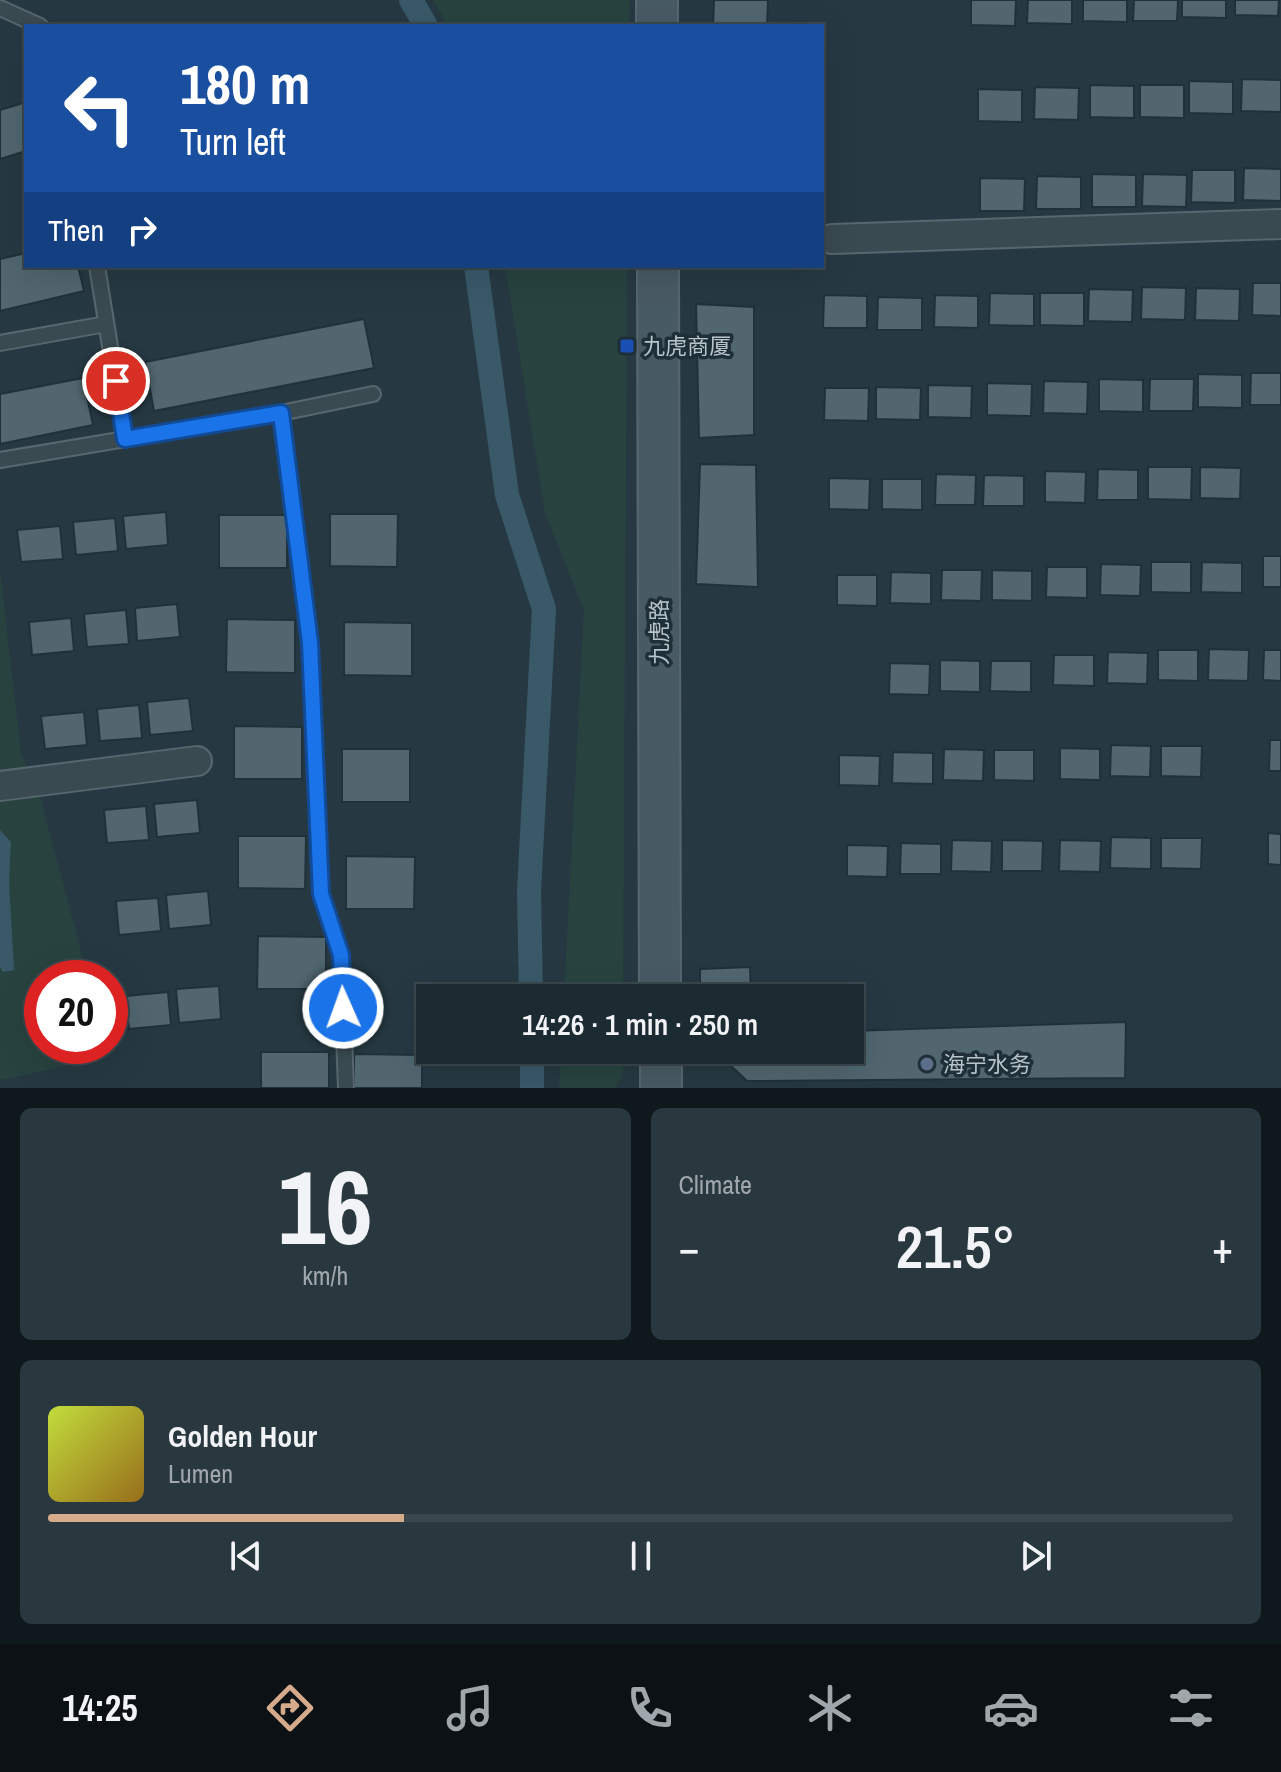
<!DOCTYPE html>
<html lang="en">
<head>
<meta charset="utf-8">
<style>
	body { margin:0; font-family:"Archivo Narrow","Noto Sans SC",sans-serif; background:#29373e; color:#f1f3f6; height:100vh; display:flex; flex-direction:column; font-size:30px; white-space:nowrap }
	* { box-sizing:border-box; margin:0 }
	p { font-size:26px; color:#a0a7ac }
	.icon { flex:none; width:44px; height:44px; fill:none; stroke:currentColor; stroke-width:2; stroke-linecap:round; stroke-linejoin:round }
	.map { position:relative; height:1088px; overflow:hidden }
	.details { display:flex; flex-direction:column; gap:20px; padding:20px; background:#0f181c; flex:1 }
	.details>* { flex:none }
	.banner { position:absolute; left:24px; top:24px; width:800px; height:244px; border-radius:0px; box-shadow:0 8px 32px #0002,0 0 0 2px #3a474d; background:#1a4fa0; color:#fff; overflow:hidden }
	.speed { position:absolute; left:24px; top:960px; display:flex; gap:16px; font-size:40px; font-weight:700; text-align:center }
	.speed>* { display:grid; place-content:center; width:104px; height:104px; border-radius:50%; background:#1c2b32; box-shadow:0 8px 32px #0002,0 0 0 2px #3a474d; line-height:1 }
	.speed .limit { border:12px solid #d22; background:#fff; color:#111 }
	.pin { position:absolute; display:grid; place-items:center; width:68px; height:68px; color:#fff; margin:-34px; border:4px solid #fff; border-radius:50%; box-shadow:0 2px 8px #0007 }
	.me { position:absolute; width:88px; margin:-44px; rotate:358deg; stroke-linejoin:round; filter:drop-shadow(0 0 6px #0008) }
	.turn { display:flex; align-items:center; gap:28px; height:168px; padding:0 24px; font-size:36px }
	.turn .icon { width:104px; height:104px; stroke-width:2.5 }
	.turn b { display:block; font-size:56px; line-height:68px }
	.then { display:flex; align-items:center; height:76px; padding:0 24px; background:#0003; gap:16px; font-size:30px }
	.big { font-size:60px; font-weight:600; line-height:1.1 }
	.details .tile { flex:1; display:flex; flex-direction:column; justify-content:center; gap:12px; min-width:0; padding:0 28px; border-radius:12px; background:#29373e }
	.details .dial { align-items:center; gap:0 }
	.dial b { font-size:104px; line-height:1 }
	.song { display:flex; align-items:center; gap:24px }
	.cover { width:96px; height:96px; border-radius:12px; background:linear-gradient(135deg,hsl(70 70% 55%),hsl(40 70% 35%)) }
	.played { height:8px; border-radius:4px; background:linear-gradient(90deg,#d6ab8b 30%,#3a474d 30%) }
	.keys { display:flex; justify-content:space-around; direction:ltr }
	.heat { display:flex; justify-content:space-between; align-items:center; font-size:44px; direction:ltr }
	.details .tiles { flex:1; display:grid; gap:20px; grid-template-columns:1fr 1fr }
	.tile:last-child { grid-column:span 2 }
	.trip { position:absolute; left:416px; top:984px; width:448px; height:80px; border-radius:0px; background:#1c2b32; box-shadow:0 8px 32px #0002,0 0 0 2px #3a474d; font-weight:600; line-height:80px; text-align:center }
	.tabs { display:flex; height:128px; justify-content:space-around; align-items:center; background:#0b1114; color:#a0a7ac }
	.tabs .icon { width:56px; height:56px }
	.tabs .active { color:#d6ab8b }
	.tabs b { font-size:36px; color:#f1f3f6 }
	.map>svg:first-child { display:block }
	.green { fill:#28433f }
	.water { fill:#395969 }
	.lines { fill:none; stroke-linecap:round; stroke-linejoin:round }
	.canal { stroke:#395969; stroke-width:24 }
	.building { fill:#51666f; stroke:#213139; stroke-width:2 }
	.lane-casing { stroke:#58676f; stroke-width:18 }
	.street-casing { stroke:#58676f; stroke-width:32 }
	.secondary-casing { stroke:#58676f; stroke-width:44 }
	.lane { stroke:#3a4a51; stroke-width:14 }
	.street { stroke:#3a4a51; stroke-width:28 }
	.secondary { stroke:#485a64; stroke-width:40 }
	.route-casing { stroke:#114b97; stroke-width:20 }
	.route { stroke:#1a73e8; stroke-width:14 }
	.transit-dot { fill:#1a4fb4; stroke:#1f2f37; stroke-width:3 }
	.service-dot { fill:#5c6f8a; stroke:#1f2f37; stroke-width:3 }
	.labels { text-anchor:middle; dominant-baseline:central; stroke-width:7; stroke-linejoin:round; paint-order:stroke }
	.poi-label { font-size:22px; fill:#b7c4cc; stroke:#1f2f37; text-anchor:start }
	.street-label { font-size:22px; fill:#b7c4cc; stroke:#1f2f37 }
</style>
</head>
<body>
<div class="map">
<svg width="1281" height="1088" viewBox="0 0 1281 1088">
	<rect width="100%" height="100%" fill="#263942"/>
	<g class="green">
		<path d="M433,0H630L629,26H448Z"/>
		<path d="M505,266H627L623,998H564L584,610L545,512Z"/>
		<path d="M0,571L21,753L41,801L88,978H42V1046H106L108,1057L0,1080Z"/>
		<path d="M561,1050H623V1072L616,1088H559Z"/>
	</g>
	<path class="water" d="M0,830L11,842L9,881L14,970L3,972L0,967Z"/>
	<g class="lines">
		<g class="canal">
			<path d="M411,0L426,26"/>
			<path d="M476,266L507,495L544,609L529,891L531,998"/>
			<path d="M532,1050V1088"/>
		</g>
	</g>
	<g class="building">
		<path d="M714,0H768L767,26H713Z"/>
		<path d="M971,0H1016L1015,26L971,25Z"/>
		<path d="M1028,0H1072V24L1027,23Z"/>
		<path d="M1083,0H1127V22L1083,21Z"/>
		<path d="M1134,0H1178L1177,21H1133Z"/>
		<path d="M1182,0H1226V18L1182,17Z"/>
		<path d="M1235,0H1279L1278,16L1235,15Z"/>
		<path d="M1242,79L1281,80V112L1241,111Z"/>
		<path d="M1189,81L1233,82V114L1189,113Z"/>
		<path d="M1090,85L1134,86V118L1090,117Z"/>
		<path d="M1140,85H1184V118L1140,117Z"/>
		<path d="M1035,87L1079,88L1078,120L1034,119Z"/>
		<path d="M978,89L1022,90V122L978,121Z"/>
		<path d="M26,102V151L0,159V110Z"/>
		<path d="M1244,168L1281,169V201L1243,200Z"/>
		<path d="M1192,170H1235V203L1191,202Z"/>
		<path d="M1092,174L1136,175V207H1092Z"/>
		<path d="M1143,174L1187,175L1186,207L1142,206Z"/>
		<path d="M1037,176L1081,177V209H1036Z"/>
		<path d="M980,178L1025,179L1024,211H980Z"/>
		<path d="M26,253V266H78L84,291L0,311V259Z"/>
		<path d="M1253,283H1281V316L1252,315Z"/>
		<path d="M1142,287L1186,288L1185,320L1141,319Z"/>
		<path d="M1196,288L1240,289L1239,321L1195,320Z"/>
		<path d="M1089,289L1133,290L1132,322L1088,321Z"/>
		<path d="M990,293L1034,294V326L989,325Z"/>
		<path d="M1040,293H1084V326L1040,325Z"/>
		<path d="M824,295L867,296V328H823Z"/>
		<path d="M935,295L978,296V328L934,327Z"/>
		<path d="M878,297L922,298V330H877Z"/>
		<path d="M696,304L754,307V435L699,438Z"/>
		<path d="M364,319L374,368L154,411L145,362Z"/>
		<path d="M1251,373H1281V405H1250Z"/>
		<path d="M1198,374L1242,375V408L1198,407Z"/>
		<path d="M83,378L93,425L0,444V394Z"/>
		<path d="M1099,379L1143,380V412L1099,411Z"/>
		<path d="M1150,379H1194L1193,411H1149Z"/>
		<path d="M1044,381L1088,382L1087,414L1043,413Z"/>
		<path d="M987,383L1032,384L1031,416L987,415Z"/>
		<path d="M928,385L972,386L971,418L928,417Z"/>
		<path d="M876,387L921,388L920,420L876,419Z"/>
		<path d="M825,388H869L868,421L824,420Z"/>
		<path d="M700,464L756,465L758,587L696,584Z"/>
		<path d="M1148,467H1192L1191,500L1148,499Z"/>
		<path d="M1200,467L1241,468L1240,499L1200,498Z"/>
		<path d="M1098,469L1138,470V500H1097Z"/>
		<path d="M1045,471L1086,472L1085,503L1045,502Z"/>
		<path d="M936,474L976,475L975,505H935Z"/>
		<path d="M984,475L1024,476V506H983Z"/>
		<path d="M829,478L870,479L869,510L829,509Z"/>
		<path d="M882,479H922V510L882,509Z"/>
		<path d="M166,512L168,545L126,549L123,516Z"/>
		<path d="M330,514H398L397,567L330,566Z"/>
		<rect x="219" y="515" width="68" height="53"/>
		<path d="M115,518L118,551L76,555L73,522Z"/>
		<path d="M60,526L63,559L21,562L17,530Z"/>
		<rect x="1263" y="556" width="18" height="31"/>
		<path d="M1151,562H1191V593L1151,592Z"/>
		<path d="M1202,562L1242,563V593L1201,592Z"/>
		<path d="M1101,564L1141,565L1140,596L1100,595Z"/>
		<path d="M1047,567H1087V598L1046,597Z"/>
		<path d="M942,570H982L981,601L941,600Z"/>
		<path d="M992,570L1032,571V601L992,600Z"/>
		<path d="M891,572L931,573V604L890,603Z"/>
		<path d="M837,575H877V606L837,605Z"/>
		<path d="M177,604L180,637L137,641L135,608Z"/>
		<path d="M126,610L129,644L87,647L84,614Z"/>
		<path d="M71,618L74,651L32,655L29,622Z"/>
		<path d="M227,619L295,620V673L226,672Z"/>
		<path d="M344,622L412,623V676L344,675Z"/>
		<path d="M1209,649L1249,650L1248,681L1208,680Z"/>
		<path d="M1158,650H1198V681L1158,680Z"/>
		<path d="M1264,650H1281V681L1263,680Z"/>
		<path d="M1108,652L1148,653L1147,684L1107,683Z"/>
		<path d="M1054,655H1094V686L1053,685Z"/>
		<path d="M940,660L980,661V692L940,691Z"/>
		<path d="M991,661H1031V692L990,691Z"/>
		<path d="M890,663L930,664L929,695L889,694Z"/>
		<path d="M189,698L193,731L150,735L147,702Z"/>
		<path d="M139,705L142,738L100,741L97,709Z"/>
		<path d="M84,712L87,745L45,749L41,716Z"/>
		<path d="M234,726L302,727V779H234Z"/>
		<path d="M1270,740H1281V771H1269Z"/>
		<path d="M1111,745L1151,746L1150,777L1110,776Z"/>
		<path d="M1161,746H1202L1201,777L1161,776Z"/>
		<path d="M1060,748L1100,749V780L1060,779Z"/>
		<rect x="342" y="749" width="68" height="53"/>
		<path d="M944,749L984,750L983,781L943,780Z"/>
		<path d="M994,750H1034V781L994,780Z"/>
		<path d="M893,752L933,753V784L892,783Z"/>
		<path d="M839,755L880,756L879,786L839,785Z"/>
		<path d="M197,800L200,833L157,837L154,804Z"/>
		<path d="M146,806L149,840L107,843L104,810Z"/>
		<path d="M1268,833L1281,834V865L1268,864Z"/>
		<path d="M238,836H306L305,889L238,888Z"/>
		<path d="M1111,837L1151,838V869L1110,868Z"/>
		<path d="M1161,838H1202L1201,869L1161,868Z"/>
		<path d="M952,840L992,841L991,872L951,871Z"/>
		<path d="M1002,840L1043,841L1042,871H1002Z"/>
		<path d="M1060,840L1101,841L1100,872L1059,871Z"/>
		<path d="M901,843L941,844V874H900Z"/>
		<path d="M847,845L888,846L887,877L847,876Z"/>
		<path d="M346,856L415,857L414,909H346Z"/>
		<path d="M208,891L211,925L169,929L166,895Z"/>
		<path d="M158,898L161,931L119,935L116,901Z"/>
		<path d="M258,936L326,937V989H257Z"/>
		<path d="M750,967L751,998H700V969Z"/>
		<path d="M219,986L221,1019L179,1023L176,989Z"/>
		<path d="M168,992L171,1025L129,1029L126,996Z"/>
		<path d="M1126,1022L1125,1078L747,1081L714,1050H850V1031Z"/>
		<rect x="261" y="1052" width="68" height="36"/>
		<path d="M354,1054L422,1055V1088H354Z"/>
	</g>
	<g class="lines">
		<g class="lane-casing">
			<g id="lane">
				<path d="M0,8L40,26"/>
				<path d="M97,266L125,439"/>
				<path d="M0,343L106,324"/>
				<path d="M281,413L310,643L321,894L341,955L346,1088"/>
				<path d="M0,460L281,413L373,394"/>
			</g>
		</g>
		<g class="street-casing">
			<g id="street">
				<path d="M832,239L1281,224"/>
				<path d="M0,786L197,761"/>
			</g>
		</g>
		<g class="secondary-casing">
			<g id="secondary">
				<path d="M657,0V26"/>
				<path d="M658,266L660,998"/>
				<path d="M661,1050V1088"/>
			</g>
		</g>
		<use href="#lane" class="lane"/>
		<use href="#street" class="street"/>
		<use href="#secondary" class="secondary"/>
	</g>
	<g class="lines">
		<g class="route-casing">
			<path id="route" d="M116,381L125,439L281,413L310,643L321,894L341,955L343,1008"/>
		</g>
		<use href="#route" class="route"/>
	</g>
	<rect class="transit-dot" x="619" y="338" width="16" height="16" rx="4"/>
	<circle class="service-dot" cx="927" cy="1064" r="8"/>
	<g class="labels">
		<g class="poi-label">
			<text x="643" y="346">九虎商厦</text>
			<text x="943" y="1064">海宁水务</text>
		</g>
		<g class="street-label">
			<text transform="translate(659 632) rotate(-90)">九虎路</text>
		</g>
	</g>
</svg>
<div class="speed"><div class="limit">20</div></div>
<div class="pin" style="left:116px;top:381px;background:#d93025"><svg class="icon" aria-label="arrive" viewBox="0 0 24 24"><path d="M6 21V4h12l-3 4 3 4H6"/></svg></div>
<svg class="me" style="left:343px;top:1008px" viewBox="-20 -20 40 40"><circle r="17" fill="#1a73e8" stroke="#fff" stroke-width="3"/><path d="M0-11L8 9 0 5-8 9z" fill="#fff"/></svg>
<div class="trip">14:26 · 1 min · 250 m</div>
<div class="banner">
<div class="turn"><svg class="icon" aria-label="left" viewBox="0 0 24 24"><path d="M17 20v-9H6M10 6l-5 5 5 5"/></svg><div><b>180 m</b>Turn left</div></div>
<div class="then">Then<svg class="icon" aria-label="right" viewBox="0 0 24 24"><path d="M7 20v-9h11M14 6l5 5-5 5"/></svg></div>
</div>
</div>
<section class="details">
<div class="tiles">
<div class="tile dial"><b>16</b><p>km/h</p></div>
<div class="tile"><p>Climate</p>
<div class="heat"><a>−</a><b class="big">21.5°</b><a>+</a></div>
</div>
<div class="tile">
<div class="song"><i class="cover"></i><div><b>Golden Hour</b><p>Lumen</p></div></div>
<div class="played"></div>
<div class="keys"><svg class="icon" aria-label="previous" viewBox="0 0 24 24"><path d="M18 5L8 12l10 7zM5 5v14"/></svg><svg class="icon" aria-label="pause" viewBox="0 0 24 24"><path d="M8 5v14M16 5v14"/></svg><svg class="icon" aria-label="next" viewBox="0 0 24 24"><path d="M6 5l10 7-10 7zM19 5v14"/></svg></div>
</div>
</div>
</section>
<nav class="tabs">
<b>14:25</b>
<svg class="icon active" aria-label="directions" viewBox="0 0 24 24"><path d="M12 3l9 9-9 9-9-9zM9 14v-3h6M13 9l2 2-2 2"/></svg>
<svg class="icon" aria-label="music" viewBox="0 0 24 24"><path d="M9 18V5l10-2v13"/><circle cx="6" cy="18" r="3"/><circle cx="16" cy="16" r="3"/></svg>
<svg class="icon" aria-label="phone" viewBox="0 0 24 24"><path d="M5 4h4l2 5-3 2q2 4 5 5l2-3 5 2v4C11 20 4 13 5 4z"/></svg>
<svg class="icon" aria-label="climate" viewBox="0 0 24 24"><path d="M12 3v18M4 7l16 10M4 17L20 7"/></svg>
<svg class="icon" aria-label="car" viewBox="0 0 24 24"><path d="M5 17H2v-5l4-1 3-4h7l3 4 3 1v5h-3M9 17h6M6 11h13"/><circle cx="7" cy="17" r="2"/><circle cx="17" cy="17" r="2"/></svg>
<svg class="icon" aria-label="filters" viewBox="0 0 24 24"><path d="M4 7h16M4 17h16"/><circle cx="9" cy="7" r="2"/><circle cx="15" cy="17" r="2"/></svg>
</nav>
</body>
</html>
